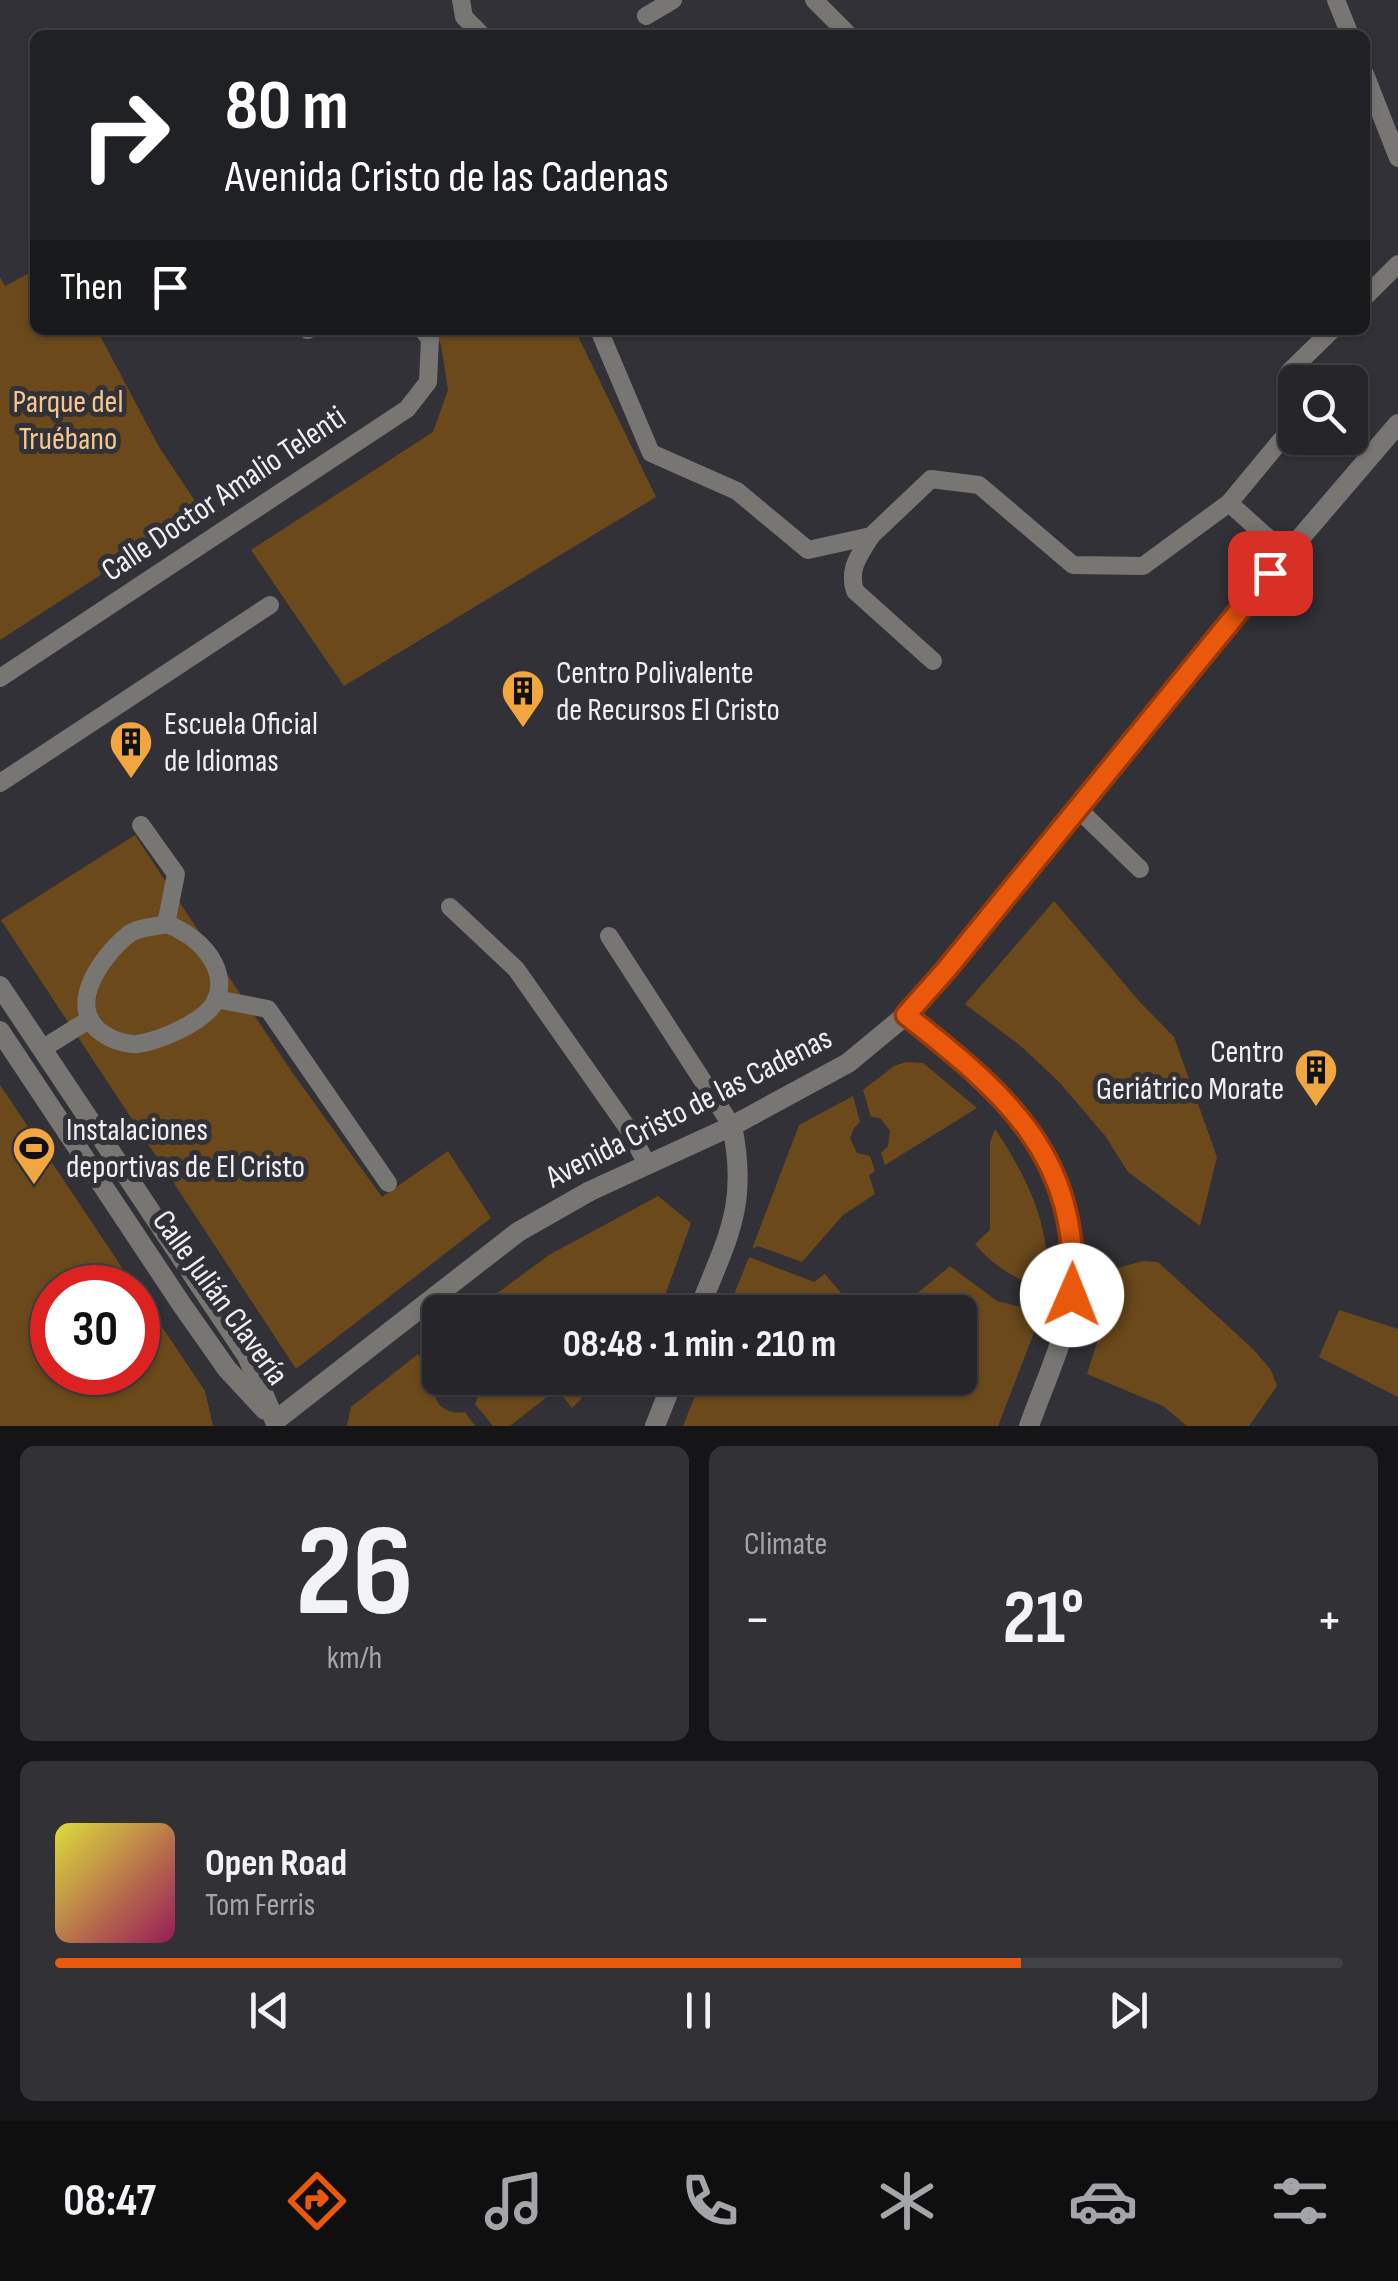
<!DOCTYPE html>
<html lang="en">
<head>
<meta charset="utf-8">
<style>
	body { margin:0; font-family:"Sofia Sans Condensed",sans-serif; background:#323135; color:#f1f3f6; height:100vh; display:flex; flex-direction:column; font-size:38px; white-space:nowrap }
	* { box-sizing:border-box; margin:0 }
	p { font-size:32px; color:#a4a5a8 }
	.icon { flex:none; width:55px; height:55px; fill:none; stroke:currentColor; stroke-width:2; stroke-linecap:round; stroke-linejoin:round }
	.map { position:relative; height:1426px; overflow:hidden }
	.sheet { display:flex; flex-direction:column; gap:20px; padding:20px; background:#151417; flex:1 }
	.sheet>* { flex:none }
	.top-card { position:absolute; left:30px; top:30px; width:1340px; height:305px; border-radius:15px; box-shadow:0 2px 8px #0004,0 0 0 2px #424246; background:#202124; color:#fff; overflow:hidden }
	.fabs { position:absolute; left:1278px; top:365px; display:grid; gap:20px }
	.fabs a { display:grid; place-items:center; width:90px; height:90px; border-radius:15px; background:#262529; box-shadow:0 2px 8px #0004,0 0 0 2px #424246; font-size:50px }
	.speed { position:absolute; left:30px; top:1265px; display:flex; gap:20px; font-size:50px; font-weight:700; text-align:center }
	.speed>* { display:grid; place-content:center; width:130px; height:130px; border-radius:50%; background:#262529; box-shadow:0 2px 8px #0004,0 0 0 2px #424246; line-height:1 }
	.speed .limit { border:15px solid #d22; background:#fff; color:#111 }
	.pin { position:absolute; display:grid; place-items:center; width:85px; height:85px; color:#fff; margin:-42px; border-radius:20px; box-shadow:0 5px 15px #0006 }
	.me { position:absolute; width:110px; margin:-55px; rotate:1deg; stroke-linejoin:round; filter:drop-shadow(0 0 8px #0008) }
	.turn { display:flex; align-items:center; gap:35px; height:210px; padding:0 30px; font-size:45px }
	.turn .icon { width:130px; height:130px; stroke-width:2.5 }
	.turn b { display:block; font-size:70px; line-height:85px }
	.then { display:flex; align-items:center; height:95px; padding:0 30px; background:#0003; gap:20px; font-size:38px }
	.big { font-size:75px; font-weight:700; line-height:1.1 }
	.sheet .tile { flex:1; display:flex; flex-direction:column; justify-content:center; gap:15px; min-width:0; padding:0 35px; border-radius:15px; background:#323135 }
	.sheet .dial { align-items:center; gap:0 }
	.dial b { font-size:130px; line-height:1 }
	.song { display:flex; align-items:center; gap:30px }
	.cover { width:120px; height:120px; border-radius:15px; background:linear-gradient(135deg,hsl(60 70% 55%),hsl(330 70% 35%)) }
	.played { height:10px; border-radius:5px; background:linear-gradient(90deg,#ea580c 75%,#424246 75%) }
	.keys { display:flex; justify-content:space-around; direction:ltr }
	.heat { display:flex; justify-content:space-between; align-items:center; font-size:55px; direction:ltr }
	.sheet .tiles { flex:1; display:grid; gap:20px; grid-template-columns:1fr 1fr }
	.tile:last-child { grid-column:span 2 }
	.trip { position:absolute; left:422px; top:1295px; width:555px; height:100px; border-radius:15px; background:#262529; box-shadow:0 2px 8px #0004,0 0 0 2px #424246; font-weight:700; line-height:100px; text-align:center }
	.tab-bar { display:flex; height:160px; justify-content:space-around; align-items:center; background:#0f0f10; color:#a4a5a8 }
	.tab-bar .icon { width:70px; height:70px }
	.tab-bar .current { color:#ea580c }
	.tab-bar b { font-size:45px; color:#f1f3f6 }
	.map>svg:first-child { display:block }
	.green { fill:#6b491b }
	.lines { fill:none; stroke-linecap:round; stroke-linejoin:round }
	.service { stroke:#787673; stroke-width:18 }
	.minor { stroke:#787673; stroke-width:20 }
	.tertiary { stroke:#787673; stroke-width:20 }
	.route-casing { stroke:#983908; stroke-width:25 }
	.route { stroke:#ea580c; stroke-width:18 }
	.labels { text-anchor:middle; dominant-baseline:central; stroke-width:10; stroke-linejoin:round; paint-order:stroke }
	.park-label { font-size:32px; fill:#f5c791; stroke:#323137 }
	.street-label { font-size:32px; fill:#f0eff4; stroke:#323137 }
	.poi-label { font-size:32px; fill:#f0eff4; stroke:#323137; text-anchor:start }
</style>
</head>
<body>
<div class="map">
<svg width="1398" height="1426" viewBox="0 0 1398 1426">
	<rect width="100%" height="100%" fill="#323137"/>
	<g class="green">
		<path d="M35,270V330H97L159,447L201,510L0,640V277L5,286Z"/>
		<path d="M434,330H575L656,497L344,686L251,550L433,432L448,390L441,345Z"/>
		<path d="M135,835L292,1072L382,1197L448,1151L491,1218L296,1369L1,920Z"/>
		<path d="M1054,901L1139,1001L1174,1037L1217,1157L1200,1226L1128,1172L1106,1137L1060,1083L1022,1047L965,1004Z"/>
		<path d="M906,1062L923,1063L977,1108L885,1165L881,1153L888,1146L890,1131L880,1118L871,1117L863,1090L894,1066Z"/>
		<path d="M0,1085L135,1287L52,1288V1372H138V1291L205,1391L213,1426H0Z"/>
		<path d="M853,1096L860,1122L854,1128L850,1138L857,1153L870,1156L875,1171L869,1175L875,1194L843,1215L802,1262L758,1246L752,1249L799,1125Z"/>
		<path d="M995,1129C1029,1180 1052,1228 1047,1291C1017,1279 996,1269 975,1244L990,1230V1142Z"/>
		<path d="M658,1196L691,1223L659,1312H472L549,1255Z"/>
		<path d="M749,1257L814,1282L825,1274L857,1312H727Z"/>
		<path d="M1143,1261L1158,1262L1254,1350L1271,1370L1277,1386L1249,1426H1187L1163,1406L1087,1374L1109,1305L1110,1270Z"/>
		<path d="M950,1266L997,1301L1042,1312L998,1426H683L702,1378H960V1312H895Z"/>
		<path d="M1339,1310L1398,1329V1397L1319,1357Z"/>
		<path d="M418,1354L437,1378C429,1399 442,1416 465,1412L475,1426H347L351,1407Z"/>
		<path d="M474,1378H586L581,1399L572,1408L557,1389L510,1426H493L475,1404L479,1394Z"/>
	</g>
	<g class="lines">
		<g class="service">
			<path d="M461,0L464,17L482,35"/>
			<path d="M814,0L849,35"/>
			<path d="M1336,0L1350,35"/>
			<path d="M646,16L673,0"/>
			<path d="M1365,74L1398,158"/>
			<path d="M1365,297L1398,264"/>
			<path d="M307,330H308"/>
			<path d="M599,330L651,453L737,491L808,550L871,536L931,479L979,485L1073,565L1143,566L1229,503"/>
			<path d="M871,536C859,556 848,568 855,591L933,661"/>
			<path d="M1286,554L1229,503L1287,433L1289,372L1332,330"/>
			<path d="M0,678L407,409L428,382L430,339L423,330"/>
			<path d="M0,783L270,605"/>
			<path d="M1078,809L1140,869"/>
			<path d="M141,825L176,874L166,924"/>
			<path d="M450,907L516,969L627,1127L647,1164"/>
			<path d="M166,924C195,933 230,966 216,1000C206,1022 159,1041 137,1044C129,1045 113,1040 107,1036C61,1011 102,955 129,934C138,927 155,927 166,924Z"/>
			<path d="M609,936L732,1126"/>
			<path d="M216,999L268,1009L388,1183"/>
			<path d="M42,1049L90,1019"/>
		</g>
		<g class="minor">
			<path d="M906,1015C940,1042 976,1067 1005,1099C1051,1149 1084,1227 1072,1295C1065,1340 1044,1384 1029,1426"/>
			<path d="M698,1312C726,1240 749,1207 732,1126"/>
			<path d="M655,1426L674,1378"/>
		</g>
		<g class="tertiary">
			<path d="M0,986L247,1356L275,1421"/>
			<path d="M0,1031L182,1305L227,1369L265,1410"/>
			<path d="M275,1421L518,1232L590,1191L732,1126L848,1063L906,1015L946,970L1254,592L1398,424"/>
		</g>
	</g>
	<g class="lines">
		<g class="route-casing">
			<path id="route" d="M1072,1295C1081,1156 1006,1094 906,1015L946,970L1270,573"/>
		</g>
		<use href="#route" class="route"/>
	</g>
	<defs>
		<g id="building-pin" transform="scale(2.25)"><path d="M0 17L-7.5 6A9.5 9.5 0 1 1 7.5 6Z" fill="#f1a63f" stroke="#323137"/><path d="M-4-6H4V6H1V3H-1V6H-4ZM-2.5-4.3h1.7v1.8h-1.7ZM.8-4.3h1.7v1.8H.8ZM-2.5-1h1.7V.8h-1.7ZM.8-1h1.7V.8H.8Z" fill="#111"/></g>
		<g id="stadium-pin" transform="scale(2.25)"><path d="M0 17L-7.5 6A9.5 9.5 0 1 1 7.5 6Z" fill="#f1a63f" stroke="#323137"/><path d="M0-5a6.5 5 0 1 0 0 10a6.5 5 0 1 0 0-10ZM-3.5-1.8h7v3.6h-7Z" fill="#111"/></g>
	</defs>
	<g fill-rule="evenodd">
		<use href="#building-pin" x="523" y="691"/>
		<use href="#building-pin" x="131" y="742"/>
		<use href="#building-pin" x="1316" y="1070"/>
		<use href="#stadium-pin" x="34" y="1148"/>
	</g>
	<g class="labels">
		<g class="park-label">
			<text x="68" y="402">Parque del<tspan x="68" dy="37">Truébano</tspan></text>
		</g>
		<g class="street-label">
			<text transform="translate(224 494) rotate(-34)">Calle Doctor Amalio Telenti</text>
			<text transform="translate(689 1108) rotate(-27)">Avenida Cristo de las Cadenas</text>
			<text transform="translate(220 1298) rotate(54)">Calle Julián Clavería</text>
		</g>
		<g class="poi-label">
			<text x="556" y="673">Centro Polivalente<tspan x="556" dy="37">de Recursos El Cristo</tspan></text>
			<text x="164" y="724">Escuela Oficial<tspan x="164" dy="37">de Idiomas</tspan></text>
			<text x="1284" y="1052" text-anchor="end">Centro<tspan x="1284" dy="37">Geriátrico Morate</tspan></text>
			<text x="66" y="1130">Instalaciones<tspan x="66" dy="37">deportivas de El Cristo</tspan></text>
		</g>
	</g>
</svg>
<div class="fabs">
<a><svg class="icon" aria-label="search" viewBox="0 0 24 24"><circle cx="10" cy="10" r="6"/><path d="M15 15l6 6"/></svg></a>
</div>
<div class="speed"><div class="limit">30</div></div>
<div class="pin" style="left:1270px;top:573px;background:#d93025"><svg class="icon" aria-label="arrive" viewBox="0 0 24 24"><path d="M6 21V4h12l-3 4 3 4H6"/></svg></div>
<svg class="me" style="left:1072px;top:1295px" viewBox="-20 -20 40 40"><circle r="19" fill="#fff"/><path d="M0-13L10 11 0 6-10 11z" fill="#ea580c"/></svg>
<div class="trip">08:48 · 1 min · 210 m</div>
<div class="top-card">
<div class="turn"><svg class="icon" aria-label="right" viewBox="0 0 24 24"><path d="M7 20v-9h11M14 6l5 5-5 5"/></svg><div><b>80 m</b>Avenida Cristo de las Cadenas</div></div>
<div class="then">Then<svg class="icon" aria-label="arrive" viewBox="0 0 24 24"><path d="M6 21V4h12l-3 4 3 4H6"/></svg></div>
</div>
</div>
<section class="sheet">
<div class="tiles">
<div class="tile dial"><b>26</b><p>km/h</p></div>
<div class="tile"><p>Climate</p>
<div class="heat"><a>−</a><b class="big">21°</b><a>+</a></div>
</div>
<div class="tile">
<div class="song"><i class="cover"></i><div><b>Open Road</b><p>Tom Ferris</p></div></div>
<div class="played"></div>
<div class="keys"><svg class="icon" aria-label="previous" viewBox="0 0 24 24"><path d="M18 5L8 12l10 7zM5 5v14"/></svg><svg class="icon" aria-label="pause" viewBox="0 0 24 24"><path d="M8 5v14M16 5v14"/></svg><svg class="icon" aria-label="next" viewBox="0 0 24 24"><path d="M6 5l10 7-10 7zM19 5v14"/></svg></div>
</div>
</div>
</section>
<nav class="tab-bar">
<b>08:47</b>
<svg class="icon current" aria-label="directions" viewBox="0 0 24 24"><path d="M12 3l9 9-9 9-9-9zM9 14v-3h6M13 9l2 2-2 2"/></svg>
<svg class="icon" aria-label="music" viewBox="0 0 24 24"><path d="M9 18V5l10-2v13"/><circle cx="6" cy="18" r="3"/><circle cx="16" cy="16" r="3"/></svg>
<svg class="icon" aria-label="phone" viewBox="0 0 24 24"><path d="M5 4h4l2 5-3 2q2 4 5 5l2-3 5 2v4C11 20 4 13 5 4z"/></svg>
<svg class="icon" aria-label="climate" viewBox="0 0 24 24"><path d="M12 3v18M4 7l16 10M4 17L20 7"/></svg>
<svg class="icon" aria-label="car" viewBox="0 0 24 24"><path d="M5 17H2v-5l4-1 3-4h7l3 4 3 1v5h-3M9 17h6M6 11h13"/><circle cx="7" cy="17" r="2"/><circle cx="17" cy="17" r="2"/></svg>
<svg class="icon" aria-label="filters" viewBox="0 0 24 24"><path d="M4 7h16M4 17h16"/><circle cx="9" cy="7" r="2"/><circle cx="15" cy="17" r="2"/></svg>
</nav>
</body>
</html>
